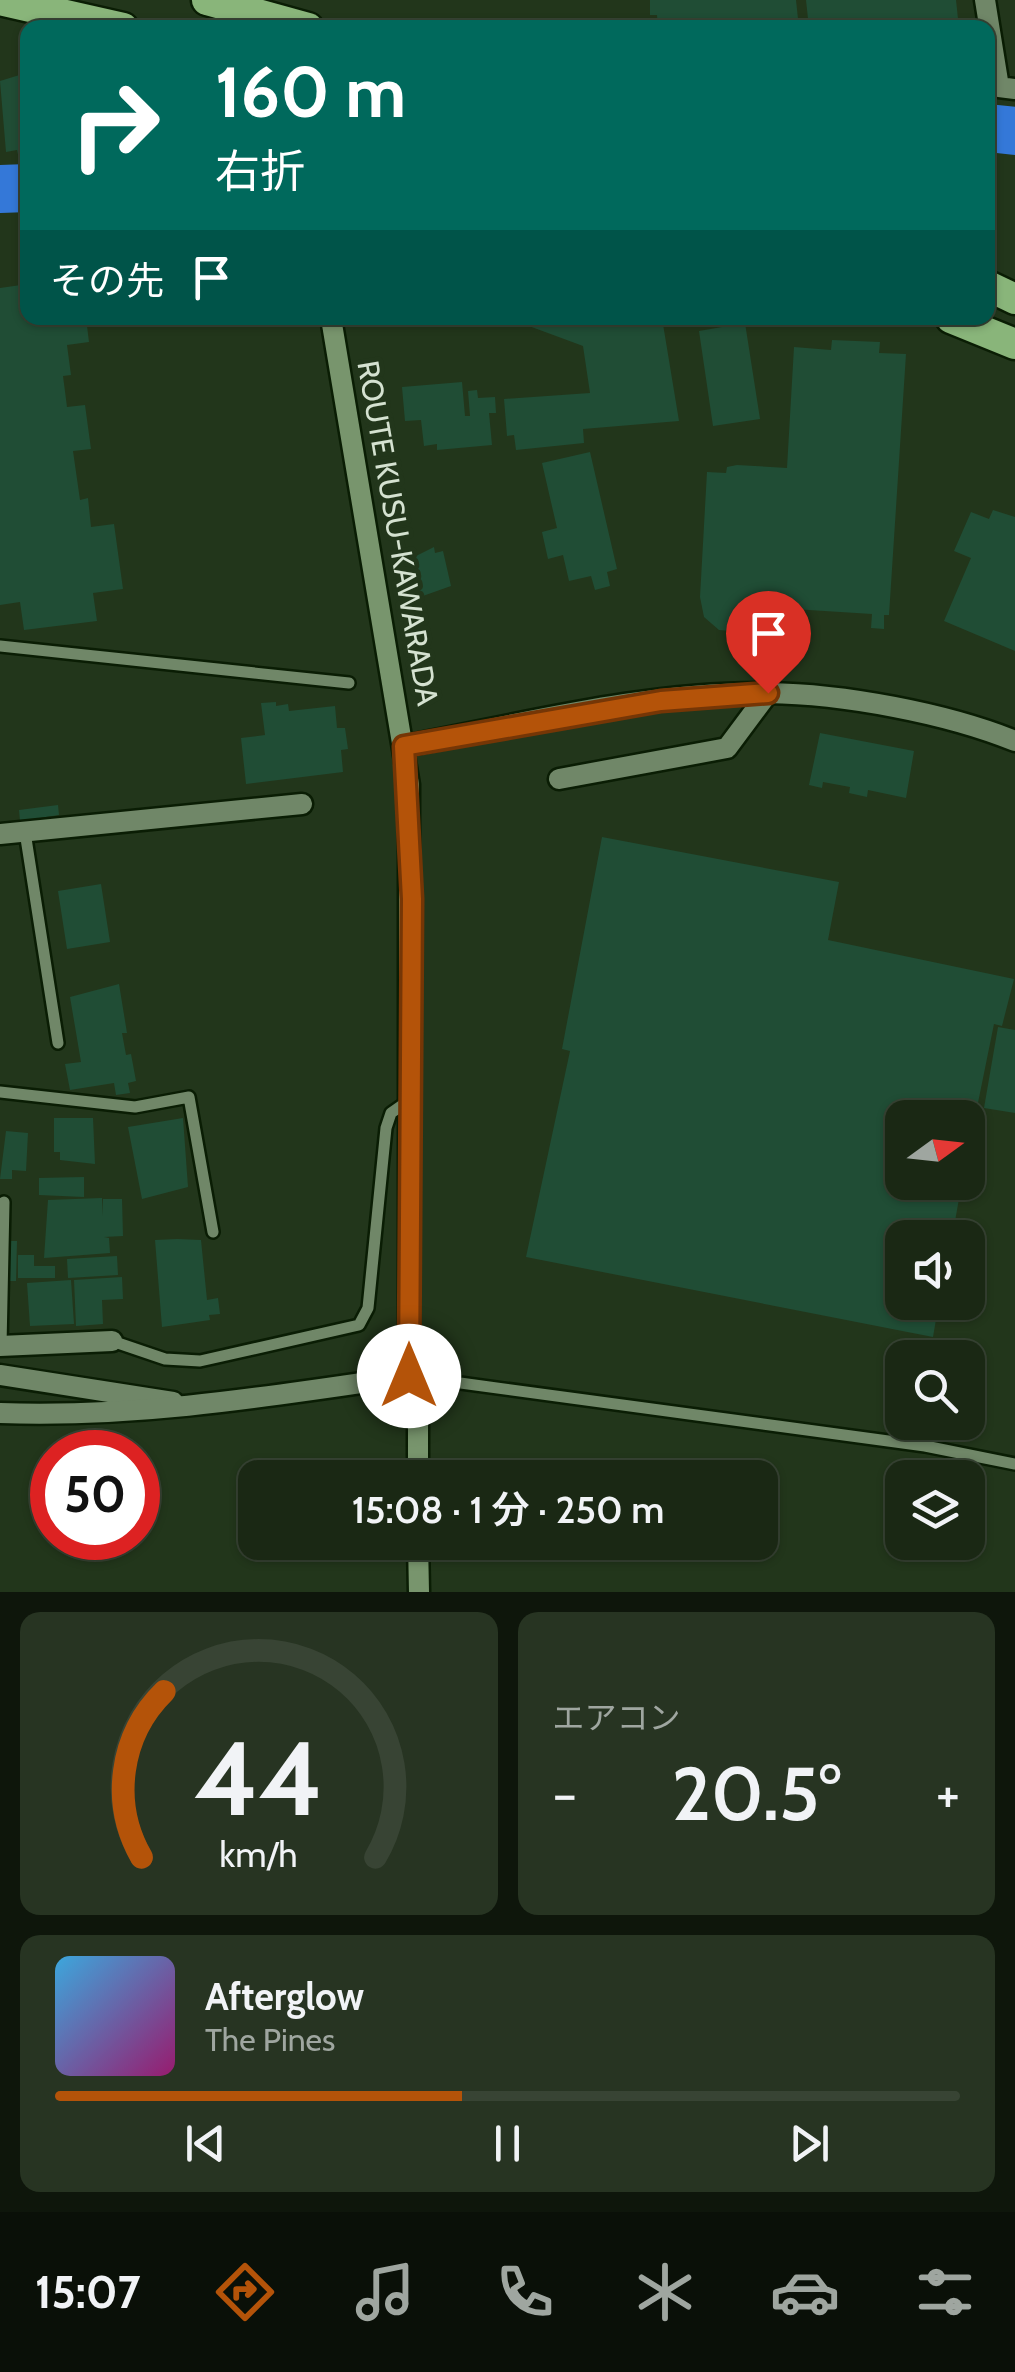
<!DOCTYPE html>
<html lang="ja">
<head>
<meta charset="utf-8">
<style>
	body { margin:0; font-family:Cabin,"Noto Sans JP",sans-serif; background:#273422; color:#f1f3f6; height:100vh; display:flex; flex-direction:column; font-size:38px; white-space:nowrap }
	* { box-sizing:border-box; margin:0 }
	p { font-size:32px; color:#9fa6a0 }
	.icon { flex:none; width:55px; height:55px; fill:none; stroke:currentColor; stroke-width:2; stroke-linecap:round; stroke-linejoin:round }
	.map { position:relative; height:1592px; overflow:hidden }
	.side { display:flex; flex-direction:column; gap:20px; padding:20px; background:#0e160b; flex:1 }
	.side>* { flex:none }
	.guide { position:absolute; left:20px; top:20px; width:975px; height:305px; border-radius:20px; box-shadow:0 2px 8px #0004,0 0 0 2px #384434; background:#00695c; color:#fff; overflow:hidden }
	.needle { width:65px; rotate:75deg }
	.fabs { position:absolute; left:885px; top:1100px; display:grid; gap:20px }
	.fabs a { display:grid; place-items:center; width:100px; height:100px; border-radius:20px; background:#1a2814; box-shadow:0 2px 8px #0004,0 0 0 2px #384434; font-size:50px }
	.speed { position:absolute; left:30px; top:1430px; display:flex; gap:20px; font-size:50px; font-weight:700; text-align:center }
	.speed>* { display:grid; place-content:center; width:130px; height:130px; border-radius:50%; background:#1a2814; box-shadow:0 2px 8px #0004,0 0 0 2px #384434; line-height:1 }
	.speed .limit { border:15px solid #d22; background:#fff; color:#111 }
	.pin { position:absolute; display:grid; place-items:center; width:85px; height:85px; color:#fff; margin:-102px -42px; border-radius:50% 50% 50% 0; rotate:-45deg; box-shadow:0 0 10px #0007 }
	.pin .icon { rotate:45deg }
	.me { position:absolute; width:110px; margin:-55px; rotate:0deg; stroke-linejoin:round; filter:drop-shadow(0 0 8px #0008) }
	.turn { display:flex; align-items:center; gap:35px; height:210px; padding:0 30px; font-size:45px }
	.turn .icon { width:130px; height:130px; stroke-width:2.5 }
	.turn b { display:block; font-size:70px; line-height:85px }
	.then { display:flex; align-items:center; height:95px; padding:0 30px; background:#0003; gap:20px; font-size:38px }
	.big { font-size:75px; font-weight:600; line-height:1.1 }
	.side .tile { flex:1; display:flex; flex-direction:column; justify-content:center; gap:15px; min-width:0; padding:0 35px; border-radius:20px; background:#273422 }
	.side .dial { align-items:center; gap:0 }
	.dial svg { height:260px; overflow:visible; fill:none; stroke:#384434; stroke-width:7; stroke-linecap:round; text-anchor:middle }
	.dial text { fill:#f1f3f6; stroke:none }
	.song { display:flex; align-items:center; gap:30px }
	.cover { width:120px; height:120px; border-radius:15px; background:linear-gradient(135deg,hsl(200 70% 55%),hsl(320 70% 35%)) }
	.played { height:10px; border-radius:5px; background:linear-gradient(90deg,#b45309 45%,#384434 45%) }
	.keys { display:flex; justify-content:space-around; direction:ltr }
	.heat { display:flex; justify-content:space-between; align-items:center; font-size:55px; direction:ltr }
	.side .tiles { flex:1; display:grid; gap:20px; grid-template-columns:1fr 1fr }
	.tile:last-child { grid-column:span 2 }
	.trip { position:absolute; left:238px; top:1460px; width:540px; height:100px; border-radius:20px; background:#1a2814; box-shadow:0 2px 8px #0004,0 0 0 2px #384434; font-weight:600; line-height:100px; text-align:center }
	.tabs { display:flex; height:160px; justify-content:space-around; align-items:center; background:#0a1008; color:#9fa6a0 }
	.tabs .icon { width:70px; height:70px }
	.tabs .selected { color:#b45309 }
	.tabs b { font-size:45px; color:#f1f3f6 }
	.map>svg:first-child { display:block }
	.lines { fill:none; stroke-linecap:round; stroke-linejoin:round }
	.river { stroke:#3478d8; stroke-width:48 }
	.building { fill:#204d35 }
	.lane-casing { stroke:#0a1d04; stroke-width:16 }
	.street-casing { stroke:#0a1d04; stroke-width:25 }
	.secondary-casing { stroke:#0a1d04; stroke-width:25 }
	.highway-casing { stroke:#0a1d04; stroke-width:35 }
	.lane { stroke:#708768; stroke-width:11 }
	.street { stroke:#708768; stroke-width:20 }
	.secondary { stroke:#78956d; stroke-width:20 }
	.highway { stroke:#89b57a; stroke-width:30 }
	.route-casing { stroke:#753606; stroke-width:25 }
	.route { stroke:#b45309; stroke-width:18 }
	.labels { text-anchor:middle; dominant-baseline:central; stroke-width:10; stroke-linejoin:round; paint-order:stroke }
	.street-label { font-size:30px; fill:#d5e2d1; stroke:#22361b }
</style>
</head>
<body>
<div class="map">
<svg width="1015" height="1592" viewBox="0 0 1015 1592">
	<rect width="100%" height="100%" fill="#22361b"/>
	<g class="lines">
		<g class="river">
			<path d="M988,128L1015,131"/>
			<path d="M0,189L28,188"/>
		</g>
	</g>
	<g class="building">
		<path d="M650,0H796L799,28H658L657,15H650Z"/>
		<path d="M806,0H956L959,28H809Z"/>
		<path d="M26,73L28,158L19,159L17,150L6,152L0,81Z"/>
		<path d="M28,284V318H86L89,342L67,345L71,375L63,376L67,407L85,405L91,449L73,451L80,500L88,498L91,527L114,524L123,589L93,593L97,621L24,630L20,602L0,605V288Z"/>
		<path d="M507,318H662L679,421L583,429L584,443L516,450L514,435L507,436L504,399L590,393L583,346Z"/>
		<path d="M745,323L760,419L713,426L699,331Z"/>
		<path d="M832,340L880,342L879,353L906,354L889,615H884V629L871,628L872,614L793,609L791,636L719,630L704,617L700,597L707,472L726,473L727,467L737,465L787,468L794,347L831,350Z"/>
		<path d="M462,382L465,416H470L468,391L477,390L478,398L495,397L496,413H489L492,445L437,450V444L424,446L421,420L405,421L402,387Z"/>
		<path d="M590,452L617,569L607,572L610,586L595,590L591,576L569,581L563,555L548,559L542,532L557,528L542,463Z"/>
		<path d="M993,510L1015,517V651L944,621L971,558L954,551L971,512L989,519Z"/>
		<path d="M434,547L435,553L443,551L451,586L420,597L412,558Z"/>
		<path d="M276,702V706L288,704L289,711L335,706L337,728H345L348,749L341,750L343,772L246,784L241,738L265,735L261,703Z"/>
		<path d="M820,733L914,751L906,798L868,790L867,797L849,793L850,787L823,782L822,788L809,785Z"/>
		<path d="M58,805L59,815L20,821L19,810Z"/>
		<path d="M602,837L839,882L828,940L1014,979L1002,1026L994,1024L969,1147L968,1118H902V1182H962L952,1238H902V1302H939L933,1337L526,1257L570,1051L562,1049Z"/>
		<path d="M101,884L110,942L67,949L58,891Z"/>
		<path d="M119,984L127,1033H122L126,1055L131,1054L136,1081L128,1083L130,1093L116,1095L114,1083L70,1090L65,1064L81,1062L70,997Z"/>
		<path d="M998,1027L1015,1030V1113L984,1108Z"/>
		<path d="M54,1118H93L95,1164L60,1160V1152H54Z"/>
		<path d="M183,1118L188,1187L142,1199L128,1127Z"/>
		<path d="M6,1131L28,1133L26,1171L12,1170V1179H0Z"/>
		<path d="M84,1177V1197L39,1195V1178Z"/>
		<path d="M102,1198L103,1216V1199H122L123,1236L104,1237L109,1238L110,1253L44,1258L48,1200Z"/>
		<path d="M177,1239L201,1240L207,1300L218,1298L220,1314L209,1315L210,1320L162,1327L155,1240Z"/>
		<path d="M10,1241H17L16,1281H9Z"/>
		<path d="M18,1255H34V1266H55V1278H18Z"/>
		<path d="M117,1256L118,1275L68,1278L67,1259Z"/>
		<path d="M122,1277L123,1299L102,1300L103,1324L76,1326L74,1280Z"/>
		<path d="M71,1280L74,1324L30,1326L27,1283Z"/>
	</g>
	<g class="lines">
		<g class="lane-casing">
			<g id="lane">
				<path d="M0,646L349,683"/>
				<path d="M25,832L58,1043"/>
				<path d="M0,1092L135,1107L189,1097L213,1232"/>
				<path d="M112,1341L165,1359L200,1361L359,1325L368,1308L386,1128L391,1113L411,1099"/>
				<path d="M1,1346L4,1202"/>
				<path d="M409,1376L925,1446L1015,1464"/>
			</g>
		</g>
		<g class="street-casing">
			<g id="street">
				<path d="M985,0L999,87L1015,89"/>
				<path d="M404,746C522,724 647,691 768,693C843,694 946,713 1015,741"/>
				<path d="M559,779L727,748L768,693"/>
				<path d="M0,834L302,804"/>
				<path d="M0,1346L112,1341"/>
				<path d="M0,1375L173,1402"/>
				<path d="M0,1413C139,1418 272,1396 409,1376"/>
			</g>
		</g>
		<g class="secondary-casing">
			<g id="secondary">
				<path d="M331,318L409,785V1376L418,1415V1478"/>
				<path d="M418,1542L419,1592"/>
			</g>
		</g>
		<g class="highway-casing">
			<g id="highway">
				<path d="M0,0L123,28"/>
				<path d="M207,0L308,28"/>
				<path d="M988,286L1015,299"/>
				<path d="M951,318L1015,344"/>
			</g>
		</g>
		<use href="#lane" class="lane"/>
		<use href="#street" class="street"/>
		<use href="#secondary" class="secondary"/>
		<use href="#highway" class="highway"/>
	</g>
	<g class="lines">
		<g class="route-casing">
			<path id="route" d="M409,1376L412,899L404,746L661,701L768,693"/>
		</g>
		<use href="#route" class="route"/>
	</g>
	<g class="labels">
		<g class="street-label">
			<text transform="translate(398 533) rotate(80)">ROUTE KUSU-KAWARADA</text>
		</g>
	</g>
</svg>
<div class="fabs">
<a><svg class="needle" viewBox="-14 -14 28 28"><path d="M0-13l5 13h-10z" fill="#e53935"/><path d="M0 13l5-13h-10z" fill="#9fa6a0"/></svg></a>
<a><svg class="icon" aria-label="sound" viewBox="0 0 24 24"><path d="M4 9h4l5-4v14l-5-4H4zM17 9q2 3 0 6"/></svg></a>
<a><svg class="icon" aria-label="search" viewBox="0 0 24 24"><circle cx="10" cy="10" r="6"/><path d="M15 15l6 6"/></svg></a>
<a><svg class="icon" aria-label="layers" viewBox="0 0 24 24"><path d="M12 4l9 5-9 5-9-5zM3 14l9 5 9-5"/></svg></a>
</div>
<div class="speed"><div class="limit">50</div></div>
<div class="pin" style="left:768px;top:693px;background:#d93025"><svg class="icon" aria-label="arrive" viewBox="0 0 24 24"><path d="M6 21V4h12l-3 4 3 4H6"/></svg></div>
<svg class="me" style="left:409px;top:1376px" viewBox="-20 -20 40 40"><circle r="19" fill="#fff"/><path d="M0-13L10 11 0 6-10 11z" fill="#b45309"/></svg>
<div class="trip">15:08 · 1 分 · 250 m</div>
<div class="guide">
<div class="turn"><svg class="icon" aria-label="right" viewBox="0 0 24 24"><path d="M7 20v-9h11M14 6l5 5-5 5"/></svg><div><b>160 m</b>右折</div></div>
<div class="then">その先<svg class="icon" aria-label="arrive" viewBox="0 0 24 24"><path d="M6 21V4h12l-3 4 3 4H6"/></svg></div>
</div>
</div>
<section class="side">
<div class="tiles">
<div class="tile dial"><svg viewBox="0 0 100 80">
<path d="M14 69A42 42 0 1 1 86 69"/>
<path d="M14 69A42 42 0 0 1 21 18" stroke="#b45309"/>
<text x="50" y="56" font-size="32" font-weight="700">44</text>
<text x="50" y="72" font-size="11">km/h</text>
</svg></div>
<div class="tile"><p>エアコン</p>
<div class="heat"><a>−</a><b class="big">20.5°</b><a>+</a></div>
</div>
<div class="tile">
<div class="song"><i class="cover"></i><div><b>Afterglow</b><p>The Pines</p></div></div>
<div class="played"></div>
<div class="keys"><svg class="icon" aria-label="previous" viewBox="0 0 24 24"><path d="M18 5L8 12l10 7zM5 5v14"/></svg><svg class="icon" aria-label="pause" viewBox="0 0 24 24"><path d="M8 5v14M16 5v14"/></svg><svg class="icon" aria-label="next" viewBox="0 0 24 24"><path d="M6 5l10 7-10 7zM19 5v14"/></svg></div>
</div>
</div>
</section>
<nav class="tabs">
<b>15:07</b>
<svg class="icon selected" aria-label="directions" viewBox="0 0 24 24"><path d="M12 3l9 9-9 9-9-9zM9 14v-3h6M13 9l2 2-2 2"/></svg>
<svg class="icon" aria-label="music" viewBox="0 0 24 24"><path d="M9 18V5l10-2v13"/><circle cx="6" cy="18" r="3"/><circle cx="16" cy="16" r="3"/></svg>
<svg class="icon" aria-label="phone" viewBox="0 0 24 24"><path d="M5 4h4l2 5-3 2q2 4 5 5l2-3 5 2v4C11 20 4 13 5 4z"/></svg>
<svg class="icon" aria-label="climate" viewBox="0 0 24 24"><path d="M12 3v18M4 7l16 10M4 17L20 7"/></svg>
<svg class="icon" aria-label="car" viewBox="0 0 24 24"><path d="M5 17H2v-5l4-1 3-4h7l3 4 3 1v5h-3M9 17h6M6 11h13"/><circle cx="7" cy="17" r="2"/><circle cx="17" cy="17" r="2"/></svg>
<svg class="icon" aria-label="filters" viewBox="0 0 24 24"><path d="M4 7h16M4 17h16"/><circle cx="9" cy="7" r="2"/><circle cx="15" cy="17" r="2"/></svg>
</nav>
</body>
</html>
